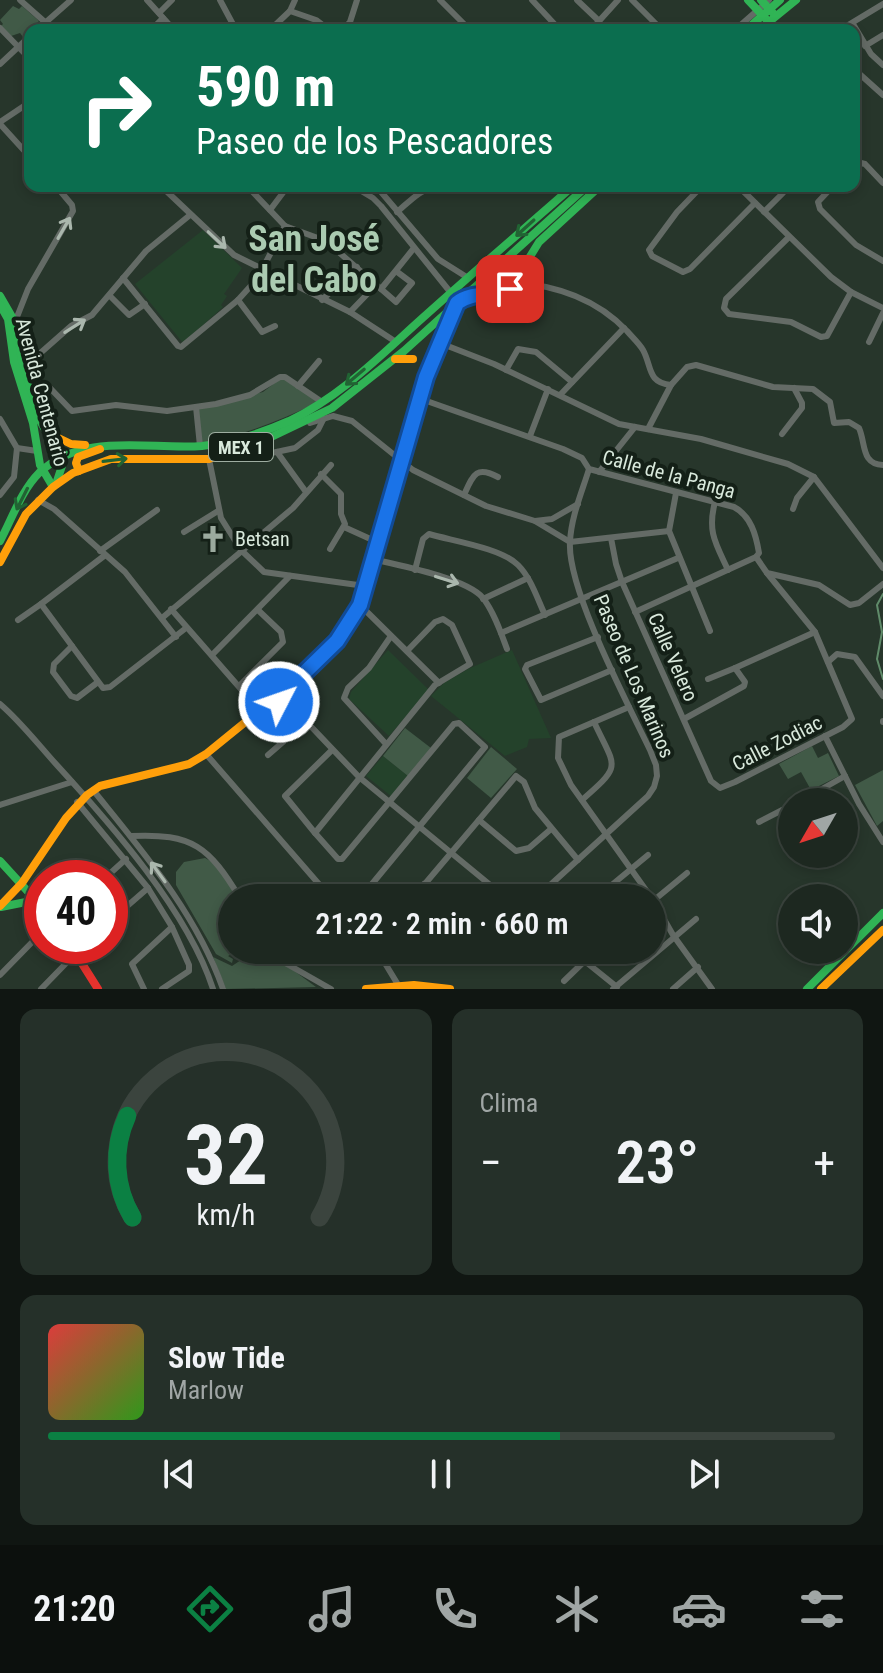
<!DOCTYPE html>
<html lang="es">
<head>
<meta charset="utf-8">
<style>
	body { margin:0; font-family:"Roboto Condensed",sans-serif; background:#253029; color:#f1f3f6; height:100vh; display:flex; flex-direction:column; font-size:30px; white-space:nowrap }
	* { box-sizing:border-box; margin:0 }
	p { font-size:26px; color:#a0a6a5 }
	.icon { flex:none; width:44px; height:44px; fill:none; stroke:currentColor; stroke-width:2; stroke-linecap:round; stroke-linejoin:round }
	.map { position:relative; height:989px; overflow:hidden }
	.panel { display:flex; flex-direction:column; gap:20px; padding:20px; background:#101612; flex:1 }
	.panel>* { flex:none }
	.guide { position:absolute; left:24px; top:24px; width:836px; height:168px; border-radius:16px; box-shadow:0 4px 12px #0003,0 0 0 2px #3b443e; background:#0b6e4f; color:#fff; overflow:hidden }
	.needle { width:52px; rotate:231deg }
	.buttons { position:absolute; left:778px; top:788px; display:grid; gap:16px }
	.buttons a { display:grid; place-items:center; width:80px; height:80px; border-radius:50%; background:#1d2820; box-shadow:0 4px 12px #0003,0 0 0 2px #3b443e; font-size:40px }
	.speed { position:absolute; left:24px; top:860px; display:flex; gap:16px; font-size:40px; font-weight:700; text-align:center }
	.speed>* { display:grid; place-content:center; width:104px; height:104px; border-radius:50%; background:#1d2820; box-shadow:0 4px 12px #0003,0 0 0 2px #3b443e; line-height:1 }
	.speed .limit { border:12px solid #d22; background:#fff; color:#111 }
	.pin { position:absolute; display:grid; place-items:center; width:68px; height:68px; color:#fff; margin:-34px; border-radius:16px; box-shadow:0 4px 12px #0006 }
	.me { position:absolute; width:88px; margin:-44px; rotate:49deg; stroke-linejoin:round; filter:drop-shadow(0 0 6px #0008) }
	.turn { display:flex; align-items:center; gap:28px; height:168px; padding:0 40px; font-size:36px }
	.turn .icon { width:104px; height:104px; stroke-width:2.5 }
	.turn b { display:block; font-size:56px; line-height:68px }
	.big { font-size:60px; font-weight:600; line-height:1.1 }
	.panel .card { flex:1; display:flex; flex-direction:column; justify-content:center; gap:12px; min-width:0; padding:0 28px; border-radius:16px; background:#253029 }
	.panel .dial { align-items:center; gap:0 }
	.dial svg { height:208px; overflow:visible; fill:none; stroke:#3b443e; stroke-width:7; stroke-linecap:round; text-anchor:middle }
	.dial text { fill:#f1f3f6; stroke:none }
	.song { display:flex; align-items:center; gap:24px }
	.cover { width:96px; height:96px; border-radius:12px; background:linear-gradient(135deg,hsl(0 70% 55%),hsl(110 70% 35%)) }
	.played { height:8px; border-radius:4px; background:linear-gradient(90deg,#0b8043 65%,#3b443e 65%) }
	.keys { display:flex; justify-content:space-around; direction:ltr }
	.heat { display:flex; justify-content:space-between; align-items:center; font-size:44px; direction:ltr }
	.panel .tiles { flex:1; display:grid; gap:20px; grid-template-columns:1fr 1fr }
	.card:last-child { grid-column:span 2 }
	.trip { position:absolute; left:218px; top:884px; width:448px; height:80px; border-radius:40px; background:#1d2820; box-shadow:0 4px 12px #0003,0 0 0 2px #3b443e; font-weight:600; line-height:80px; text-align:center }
	.menu { display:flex; height:128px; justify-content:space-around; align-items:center; background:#0c100d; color:#a0a6a5 }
	.menu .icon { width:56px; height:56px }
	.menu .active { color:#0b8043 }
	.menu b { font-size:36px; color:#f1f3f6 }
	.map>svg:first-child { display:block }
	.built { fill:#24422b }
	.green { fill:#415a47 }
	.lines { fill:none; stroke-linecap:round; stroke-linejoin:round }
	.stream { stroke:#608b6a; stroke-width:2 }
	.street { stroke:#646b66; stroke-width:6 }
	.fast { stroke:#30b455; stroke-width:8 }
	.slow { stroke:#ff9f0a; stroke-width:8 }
	.jam { stroke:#e5322d; stroke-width:8 }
	.oneway { stroke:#aab7ad }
	.oneway2 { stroke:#216333 }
	.route-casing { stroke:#114b97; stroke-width:20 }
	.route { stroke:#1a73e8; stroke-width:14 }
	.labels { text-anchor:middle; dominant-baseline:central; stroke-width:8; stroke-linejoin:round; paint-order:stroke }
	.shield { fill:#142017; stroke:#9eada1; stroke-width:2 }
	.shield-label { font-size:18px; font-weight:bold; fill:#d9e9dc }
	.street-label { font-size:20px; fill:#d9e9dc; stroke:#142017 }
	.poi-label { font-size:20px; fill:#d9e9dc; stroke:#142017; text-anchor:start }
	.town-label { font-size:36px; font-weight:bold; fill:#abcbb1; stroke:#142017 }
</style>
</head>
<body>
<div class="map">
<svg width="883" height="989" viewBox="0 0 883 989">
	<rect width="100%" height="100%" fill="#27362b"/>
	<g class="built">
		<path d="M203,230L242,268L224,294L227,296L221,305L223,307L183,343L135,284Z"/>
		<path d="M388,650L429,690L389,736L349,699L351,692Z"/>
		<path d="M512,650L551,738L529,739L527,747L505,756L431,696L444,683L468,669Z"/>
		<path d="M383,756L408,776L391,796L366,776Z"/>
	</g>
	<g class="green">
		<path d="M13,6L19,9L22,6L39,21L23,37L20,33L11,36L0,27L3,24L0,20Z"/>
		<path d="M284,378L318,402C280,421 242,435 201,445L198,409L263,392L280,379Z"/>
		<path d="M405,728L431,748L408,776L383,756Z"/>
		<path d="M812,746L818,758L828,753L839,776L811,790L801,772L788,779L779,764Z"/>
		<path d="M491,747L517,769L491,798L467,778Z"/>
		<path d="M883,770V821L877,826L855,785Z"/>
		<path d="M205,858L218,865L237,898H232V950H239L228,956L233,959L232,963L216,954L176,885V872L184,862Z"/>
		<path d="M245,950H270L274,956L316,987L226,989L213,957L232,966L247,956Z"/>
	</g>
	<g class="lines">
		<path class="stream" d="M883,594L877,605L882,632L877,659L883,679"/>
		<g class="street">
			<path d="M20,0L54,30"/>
			<path d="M147,0L174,30"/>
			<path d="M220,0L236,30"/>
			<path d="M440,0L470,30"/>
			<path d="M532,0L560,30"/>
			<path d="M577,0L599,21"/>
			<path d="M632,0L662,30"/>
			<path d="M290,11L295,0"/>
			<path d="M159,13L172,0"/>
			<path d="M853,24L871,54L883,65"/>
			<path d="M0,28L30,59"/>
			<path d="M37,30L71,0"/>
			<path d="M151,30L163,18"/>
			<path d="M270,30L290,11L316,20L329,30"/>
			<path d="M342,30L350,22L357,0"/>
			<path d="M591,30L618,0"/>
			<path d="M735,30L769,0"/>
			<path d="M840,30L883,4"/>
			<path d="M865,46L883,35"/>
			<path d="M0,64L30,36"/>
			<path d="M854,69L883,95"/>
			<path d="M0,122L30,102"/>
			<path d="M0,124L30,157"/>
			<path d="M854,165L857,162L865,164L883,183"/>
			<path d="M161,186L234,255L350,312L396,342"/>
			<path d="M247,186L285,226L326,241L396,302L412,283L396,271"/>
			<path d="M353,186L373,198L381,206L451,293"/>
			<path d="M376,186L438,259L465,276"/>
			<path d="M702,186L677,212L649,250L652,256L683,272L690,269L755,203"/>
			<path d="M738,186L831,277L851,292L883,308"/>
			<path d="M833,186L818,202L820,209L856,245L883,261"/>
			<path d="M270,210L288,186"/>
			<path d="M397,212C408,203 422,187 437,187C449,186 457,191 470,186"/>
			<path d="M764,212L783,193"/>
			<path d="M789,237L726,299L724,308L729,314L791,322L821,337L827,336L851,292"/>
			<path d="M123,278L178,346L181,347L238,300L257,279L285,226"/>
			<path d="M489,282C540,281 591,293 627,331C632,337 639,343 643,350C652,366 647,383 671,385L687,367L696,365L773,387L813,389L830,402L834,423L849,422L859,428C866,444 861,464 883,465"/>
			<path d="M381,289L414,248"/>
			<path d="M497,294L506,305L530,312"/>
			<path d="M110,296L129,315L145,304"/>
			<path d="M238,300L262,332L275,326"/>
			<path d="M322,300L357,267"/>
			<path d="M350,312L376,285"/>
			<path d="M15,322L28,289L73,211L72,205L56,186"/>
			<path d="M869,342L883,313"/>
			<path d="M440,343L494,364L619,424L701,439L788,464L814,477L883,568"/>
			<path d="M506,370L518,349L536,352L572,382"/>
			<path d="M38,382L50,388L72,411L116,405L167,411L216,404L250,395L280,377H285L322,402"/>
			<path d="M298,386L319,361"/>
			<path d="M560,395L624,328"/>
			<path d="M421,399L563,449L582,458L589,469L734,507C751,516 756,535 759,553L756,557L635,612"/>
			<path d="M196,407L200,446"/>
			<path d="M36,411L41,396L34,364L37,356L71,326L92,315L146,251L190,215"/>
			<path d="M0,419L17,448L37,451"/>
			<path d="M310,423L333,416L352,421L413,470L486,506L535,521L570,542"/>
			<path d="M648,429L671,385"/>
			<path d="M782,434L802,408V403L794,388"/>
			<path d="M530,436L548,389"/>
			<path d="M232,450L248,458L295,448L318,430L323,420"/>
			<path d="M277,452L306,492"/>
			<path d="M209,459L221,518L241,550L264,572L365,586"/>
			<path d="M599,472L635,427"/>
			<path d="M321,474L341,494V514L345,524L330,549"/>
			<path d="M676,493L669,531L710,631"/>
			<path d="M0,495L14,477L17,448"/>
			<path d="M464,495C473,475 476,465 498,477"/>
			<path d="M38,500L54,509L125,572L176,637"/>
			<path d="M715,502C707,532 716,544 728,570"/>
			<path d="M793,509L797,498L814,477"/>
			<path d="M535,521L552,519L578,504"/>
			<path d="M344,527L377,542"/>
			<path d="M184,532L218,511"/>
			<path d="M611,538L616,564L622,582L711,781L720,788L735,782L843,727L852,719L815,632L767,573"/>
			<path d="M570,542L669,531"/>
			<path d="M100,551L157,510"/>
			<path d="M104,556L41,604L103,688L110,687L186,628"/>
			<path d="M756,557L767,573L819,585L850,605L859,603L883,584"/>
			<path d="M372,559C398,565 466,578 483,598C494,612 501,633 507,649"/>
			<path d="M415,570L423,539L429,534C453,541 501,548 518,565C531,578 537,598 545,615"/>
			<path d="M483,599L528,578"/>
			<path d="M360,605L439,683"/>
			<path d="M171,609L260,711"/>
			<path d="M162,618L293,508L331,465"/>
			<path d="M18,620L41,604"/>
			<path d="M501,633L678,558"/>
			<path d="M598,637L527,665L525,669L541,700L612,670"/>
			<path d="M72,646L54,664L53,672L71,696L77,698L98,682"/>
			<path d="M212,655L290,576"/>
			<path d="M828,662L837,654L855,657L883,696"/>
			<path d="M735,668L815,632"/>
			<path d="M239,686L283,642L281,632L258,610"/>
			<path d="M297,703L301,716"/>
			<path d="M0,704C20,721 37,743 55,763C110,823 188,911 213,989"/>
			<path d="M629,707L559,737L558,758L571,785L653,900L673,935L712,989"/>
			<path d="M289,709L301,716L359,777L506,898"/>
			<path d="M684,719L744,686L745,682L735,668L708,679"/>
			<path d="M883,722V721"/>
			<path d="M825,736L859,804L883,842"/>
			<path d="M386,744L344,698L348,688L369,668L391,636"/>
			<path d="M206,754L331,898"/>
			<path d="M268,755L306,722"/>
			<path d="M93,790C143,852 196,913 223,989"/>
			<path d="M582,800C623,764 616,769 594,722"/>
			<path d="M77,802L148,888L172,927L132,964L144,989"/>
			<path d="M799,802L845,776"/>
			<path d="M0,805L72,782"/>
			<path d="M479,820L516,851L529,848L551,829"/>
			<path d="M759,822L792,805"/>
			<path d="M315,833L285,796L332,750"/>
			<path d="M131,836C193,833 209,847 240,898"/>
			<path d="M105,878L126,859"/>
			<path d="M424,884L440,898"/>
			<path d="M372,898L367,890L485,747L459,723L454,724L342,859H338L315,833L435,685L470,664L452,625L443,619L435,622L407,651"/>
			<path d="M413,898L516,776L524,782L535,808L578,860"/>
			<path d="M527,898L548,887L648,796L654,787L657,776L656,765L650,750C628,704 567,589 570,542C571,517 582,492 589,469"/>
			<path d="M596,898L648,855"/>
			<path d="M653,901L687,873"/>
			<path d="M110,921L148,888"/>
			<path d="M272,950L287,964L331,989"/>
			<path d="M377,950L400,988"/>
			<path d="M571,950L617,987"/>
			<path d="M0,975L42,932"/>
			<path d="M564,981L596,950"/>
			<path d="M41,989L76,953"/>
			<path d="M162,989L189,971V965L172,927"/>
			<path d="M613,989L696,919"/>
			<path d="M673,989L698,967"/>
		</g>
		<g class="fast">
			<path d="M748,0L767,20"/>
			<path d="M761,0L773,13"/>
			<path d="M746,30L780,0"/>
			<path d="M759,30L796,0"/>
			<path d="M0,296L15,322L20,361L39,419L61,457L62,466L56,484"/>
			<path d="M463,299L497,294L510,289L539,242L600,186"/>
			<path d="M0,305L8,319L14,362L33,423L40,465L53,487"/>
			<path d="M265,440L332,408L404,351L587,186"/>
			<path d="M0,541C12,519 21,491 39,473C83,431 148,450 202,446C232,443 262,433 289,421C342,396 384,352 427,314C475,271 524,229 573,186"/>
			<circle cx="288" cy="699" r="9"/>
			<path d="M0,861L42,907"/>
			<path d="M1,907L26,902L41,909"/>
			<path d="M807,989L883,913"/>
		</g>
		<g class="slow">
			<path d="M395,359H413"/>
			<path d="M48,433L71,444L85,445"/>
			<path d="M79,471L76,463L78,457L100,449"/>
			<path d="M0,562L26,514L53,487L73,473L111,459H209L265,440"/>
			<path d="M286,690L331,648L360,605L426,377L457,304"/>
			<path d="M0,906L22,883L66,818L87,795L100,786L189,764L206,754L280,694"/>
			<path d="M366,989L414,985L450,989"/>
			<path d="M821,989L883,930"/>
		</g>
		<path class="jam" d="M71,946L98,989"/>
	</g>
	<defs><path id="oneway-shaft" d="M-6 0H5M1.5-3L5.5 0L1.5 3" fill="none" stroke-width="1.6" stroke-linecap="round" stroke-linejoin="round" transform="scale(2)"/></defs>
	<g class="oneway">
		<use href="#oneway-shaft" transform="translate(64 228) rotate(-60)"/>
		<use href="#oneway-shaft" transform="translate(217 240) rotate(43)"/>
		<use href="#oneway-shaft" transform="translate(75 326) rotate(-32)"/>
		<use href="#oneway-shaft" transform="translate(447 580) rotate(17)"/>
		<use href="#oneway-shaft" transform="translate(158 872) rotate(-126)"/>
	</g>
	<g class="oneway2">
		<use href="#oneway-shaft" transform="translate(525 228) rotate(138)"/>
		<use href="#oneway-shaft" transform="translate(355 377) rotate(140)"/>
		<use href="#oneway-shaft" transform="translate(115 460) rotate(-7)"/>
		<use href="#oneway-shaft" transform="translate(22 499) rotate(117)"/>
	</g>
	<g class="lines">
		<g class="route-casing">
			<path id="route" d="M279,702L286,708L295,706L299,678L337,641L360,605L426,377L457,303C471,291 494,297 510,289"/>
		</g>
		<use href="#route" class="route"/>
	</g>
	<defs>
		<g id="church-bare" transform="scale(2.16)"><path d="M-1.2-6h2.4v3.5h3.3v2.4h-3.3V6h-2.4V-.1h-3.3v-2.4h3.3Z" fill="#9baa9e" stroke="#142017" stroke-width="2.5" paint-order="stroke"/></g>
	</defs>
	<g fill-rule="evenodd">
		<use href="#church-bare" x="213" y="539"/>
	</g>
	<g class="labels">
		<rect class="shield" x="209" y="433" width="64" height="28" rx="6"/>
		<g class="shield-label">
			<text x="241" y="447">MEX 1</text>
		</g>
		<g class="street-label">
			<text transform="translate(42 392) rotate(75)">Avenida Centenario</text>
			<text transform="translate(669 474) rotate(15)">Calle de la Panga</text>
			<text transform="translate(673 657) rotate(66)">Calle Velero</text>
			<text transform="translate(634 676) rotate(67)">Paseo de Los Marinos</text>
			<text transform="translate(777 743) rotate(-27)">Calle Zodiac</text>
		</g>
		<g class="poi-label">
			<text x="235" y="539">Betsan</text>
		</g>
		<g class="town-label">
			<text x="314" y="239">San José<tspan x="314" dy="41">del Cabo</tspan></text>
		</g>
	</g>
</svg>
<div class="buttons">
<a><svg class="needle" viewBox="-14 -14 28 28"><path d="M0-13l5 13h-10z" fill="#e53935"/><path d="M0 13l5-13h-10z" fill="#a0a6a5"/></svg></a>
<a><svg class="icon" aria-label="sound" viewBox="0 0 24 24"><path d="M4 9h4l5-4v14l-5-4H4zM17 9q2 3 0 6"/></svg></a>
</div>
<div class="speed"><div class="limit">40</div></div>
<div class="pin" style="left:510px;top:289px;background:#d93025"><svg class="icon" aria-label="arrive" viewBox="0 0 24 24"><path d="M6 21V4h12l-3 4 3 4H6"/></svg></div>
<svg class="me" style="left:279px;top:702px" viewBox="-20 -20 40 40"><circle r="17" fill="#1a73e8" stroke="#fff" stroke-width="3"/><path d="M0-11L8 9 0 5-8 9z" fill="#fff"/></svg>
<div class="trip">21:22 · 2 min · 660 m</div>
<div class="guide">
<div class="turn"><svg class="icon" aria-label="right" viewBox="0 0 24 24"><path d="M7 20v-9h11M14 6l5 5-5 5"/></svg><div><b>590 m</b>Paseo de los Pescadores</div></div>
</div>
</div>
<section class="panel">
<div class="tiles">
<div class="card dial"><svg viewBox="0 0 100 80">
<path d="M14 69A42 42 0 1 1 86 69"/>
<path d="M14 69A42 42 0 0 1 12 30" stroke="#0b8043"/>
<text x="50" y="56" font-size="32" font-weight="700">32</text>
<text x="50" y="72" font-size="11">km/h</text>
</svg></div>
<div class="card"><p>Clima</p>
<div class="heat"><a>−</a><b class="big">23°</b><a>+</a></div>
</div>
<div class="card">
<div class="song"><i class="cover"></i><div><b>Slow Tide</b><p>Marlow</p></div></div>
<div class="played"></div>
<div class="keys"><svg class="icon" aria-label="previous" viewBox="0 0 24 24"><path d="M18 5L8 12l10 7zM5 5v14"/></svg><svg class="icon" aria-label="pause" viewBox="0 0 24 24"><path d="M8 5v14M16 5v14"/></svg><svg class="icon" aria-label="next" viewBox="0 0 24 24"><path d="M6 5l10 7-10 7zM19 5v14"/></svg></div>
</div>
</div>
</section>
<nav class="menu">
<b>21:20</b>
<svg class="icon active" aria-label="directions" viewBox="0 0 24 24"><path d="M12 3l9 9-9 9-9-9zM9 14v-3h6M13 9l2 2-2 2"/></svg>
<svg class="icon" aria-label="music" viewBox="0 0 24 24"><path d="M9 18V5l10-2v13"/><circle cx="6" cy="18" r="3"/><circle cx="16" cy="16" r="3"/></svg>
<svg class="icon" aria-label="phone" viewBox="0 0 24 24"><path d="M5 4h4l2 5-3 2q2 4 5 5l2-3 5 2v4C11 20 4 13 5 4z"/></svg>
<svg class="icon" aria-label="climate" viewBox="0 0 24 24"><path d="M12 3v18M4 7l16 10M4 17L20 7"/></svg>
<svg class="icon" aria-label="car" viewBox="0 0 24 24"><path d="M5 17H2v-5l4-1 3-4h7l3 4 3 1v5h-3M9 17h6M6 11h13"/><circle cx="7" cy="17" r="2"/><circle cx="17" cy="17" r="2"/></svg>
<svg class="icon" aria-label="filters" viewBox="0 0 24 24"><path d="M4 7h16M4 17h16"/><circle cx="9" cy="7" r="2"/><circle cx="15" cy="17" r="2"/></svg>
</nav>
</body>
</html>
